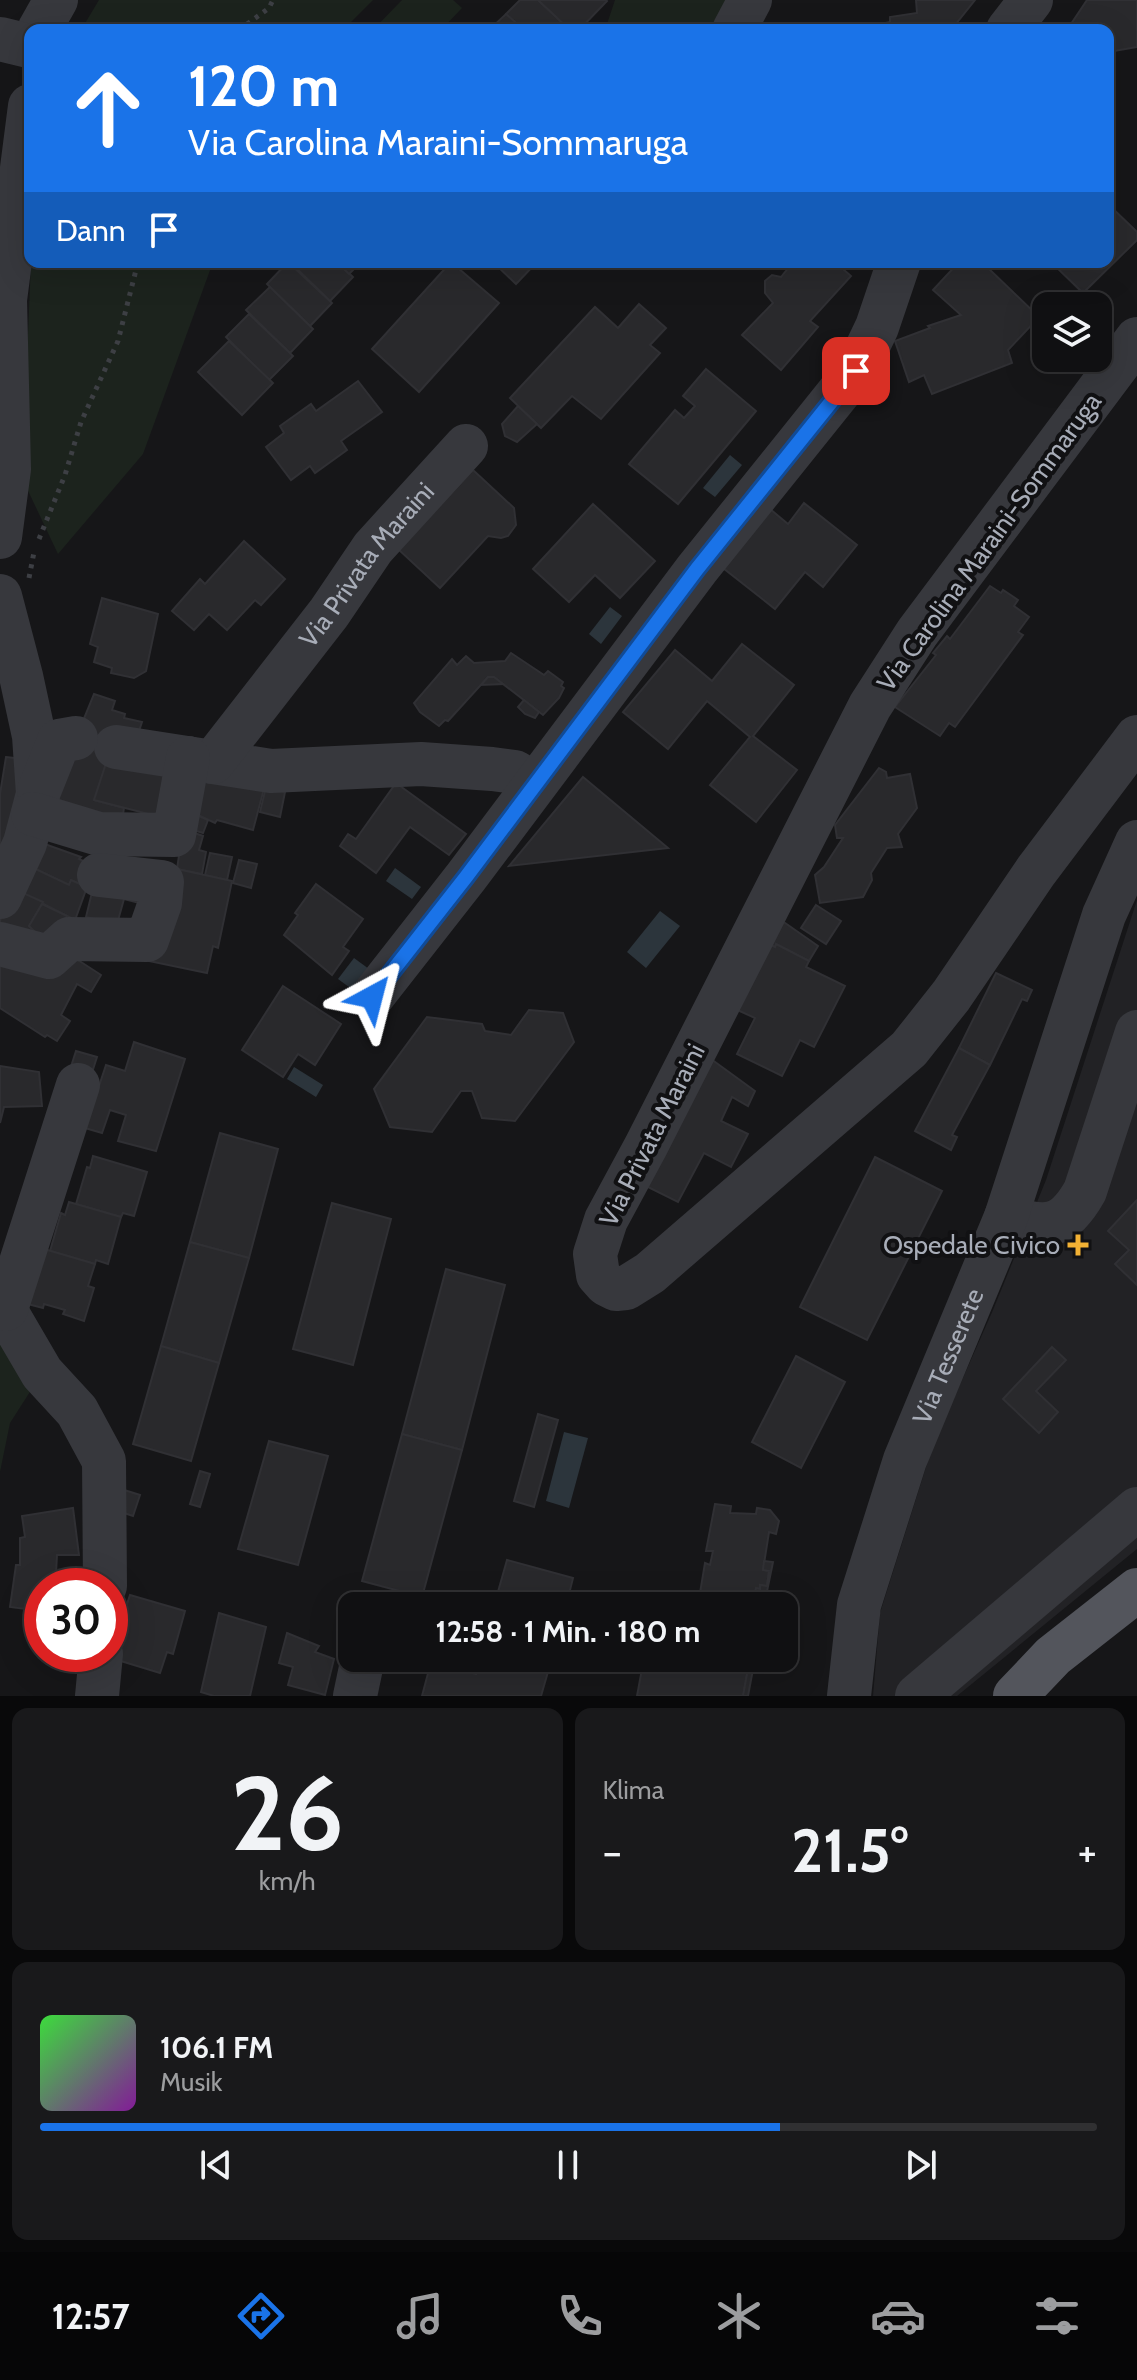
<!DOCTYPE html>
<html lang="de">
<head>
<meta charset="utf-8">
<style>
	body { margin:0; font-family:Cabin,sans-serif; background:#19191b; color:#f1f3f6; height:100vh; display:flex; flex-direction:column; font-size:30px; white-space:nowrap }
	* { box-sizing:border-box; margin:0 }
	p { font-size:26px; color:#9c9d9f }
	.icon { flex:none; width:44px; height:44px; fill:none; stroke:currentColor; stroke-width:2; stroke-linecap:round; stroke-linejoin:round }
	.map { position:relative; height:1696px; overflow:hidden }
	.sheet { display:flex; flex-direction:column; gap:12px; padding:12px; background:#09090a; flex:1 }
	.sheet>* { flex:none }
	.guide { position:absolute; left:24px; top:24px; width:1090px; height:244px; border-radius:16px; box-shadow:0 8px 32px #0002,0 0 0 2px #303032; background:#1a73e8; color:#fff; overflow:hidden }
	.fabs { position:absolute; left:1032px; top:292px; display:grid; gap:16px }
	.fabs a { display:grid; place-items:center; width:80px; height:80px; border-radius:16px; background:#101012; box-shadow:0 8px 32px #0002,0 0 0 2px #303032; font-size:40px }
	.speed { position:absolute; left:24px; top:1568px; display:flex; gap:16px; font-size:40px; font-weight:700; text-align:center }
	.speed>* { display:grid; place-content:center; width:104px; height:104px; border-radius:50%; background:#101012; box-shadow:0 8px 32px #0002,0 0 0 2px #303032; line-height:1 }
	.speed .limit { border:12px solid #d22; background:#fff; color:#111 }
	.pin { position:absolute; display:grid; place-items:center; width:68px; height:68px; color:#fff; margin:-34px; border-radius:16px; box-shadow:0 4px 12px #0006 }
	.me { position:absolute; width:88px; margin:-44px; rotate:38deg; stroke-linejoin:round; filter:drop-shadow(0 0 6px #0008) }
	.turn { display:flex; align-items:center; gap:28px; height:168px; padding:0 32px; font-size:36px }
	.turn .icon { width:104px; height:104px; stroke-width:2.5 }
	.turn b { display:block; font-size:56px; line-height:68px }
	.then { display:flex; align-items:center; height:76px; padding:0 32px; background:#0003; gap:16px; font-size:30px }
	.big { font-size:60px; font-weight:700; line-height:1.1 }
	.sheet .tile { flex:1; display:flex; flex-direction:column; justify-content:center; gap:12px; min-width:0; padding:0 28px; border-radius:16px; background:#19191b }
	.sheet .dial { align-items:center; gap:0 }
	.dial b { font-size:104px; line-height:1 }
	.song { display:flex; align-items:center; gap:24px }
	.cover { width:96px; height:96px; border-radius:12px; background:linear-gradient(135deg,hsl(120 70% 55%),hsl(290 70% 35%)) }
	.played { height:8px; border-radius:4px; background:linear-gradient(90deg,#1a73e8 70%,#303032 70%) }
	.keys { display:flex; justify-content:space-around; direction:ltr }
	.heat { display:flex; justify-content:space-between; align-items:center; font-size:44px; direction:ltr }
	.sheet .tiles { flex:1; display:grid; gap:12px; grid-template-columns:1fr 1fr }
	.tile:last-child { grid-column:span 2 }
	.trip { position:absolute; left:338px; top:1592px; width:460px; height:80px; border-radius:16px; background:#101012; box-shadow:0 8px 32px #0002,0 0 0 2px #303032; font-weight:700; line-height:80px; text-align:center }
	.tabs { display:flex; height:128px; justify-content:space-around; align-items:center; background:#060607; color:#9c9d9f }
	.tabs .icon { width:56px; height:56px }
	.tabs .active { color:#1a73e8 }
	.tabs b { font-size:36px; color:#f1f3f6 }
	.map>svg:first-child { display:block }
	.built { fill:#222225 }
	.green { fill:#1c231d }
	.water { fill:#2c353c }
	.building { fill:#29292c; stroke:#303034; stroke-width:2 }
	.lines { fill:none; stroke-linecap:round; stroke-linejoin:round }
	.path { stroke:#3d3f44; stroke-width:5; stroke-dasharray:4 6; stroke-linecap:butt }
	.minor { stroke:#37383d; stroke-width:44 }
	.major { stroke:#53555c; stroke-width:44 }
	.route-casing { stroke:#114b97; stroke-width:20 }
	.route { stroke:#1a73e8; stroke-width:14 }
	.poi-dot { fill:#f2b134; stroke:#111113; stroke-width:3 }
	.labels { text-anchor:middle; dominant-baseline:central; stroke-width:8; stroke-linejoin:round; paint-order:stroke }
	.street-label { font-size:26px; fill:#a8adb8; stroke:#111113 }
	.poi-label { font-size:26px; fill:#a8adb8; stroke:#111113; text-anchor:end }
</style>
</head>
<body>
<div class="map">
<svg width="1137" height="1696" viewBox="0 0 1137 1696">
	<rect width="100%" height="100%" fill="#161618"/>
	<path class="built" d="M1137,900V1549L957,1696H873L880,1613L932,1448L993,1310L1046,1180Z"/>
	<g class="green">
		<path d="M99,0H373L343,30H81Z"/>
		<path d="M402,0H453L462,8L441,30H373Z"/>
		<path d="M615,0H750L734,30H605Z"/>
		<path d="M31,262H213L143,454L58,554L22,478Z"/>
		<path d="M0,1301L42,1373L10,1423L0,1472Z"/>
	</g>
	<g class="water">
		<path d="M730,455L742,465L715,497L703,488Z"/>
		<path d="M610,607L622,616L601,644L589,634Z"/>
		<path d="M395,868L421,887L412,899L386,881Z"/>
		<path d="M660,911L680,926L646,968L627,952Z"/>
		<path d="M354,958L369,969L353,990L338,979Z"/>
		<path d="M294,1067L323,1085L316,1097L287,1079Z"/>
		<path d="M564,1432L588,1438L569,1508L546,1501Z"/>
	</g>
	<g class="building">
		<path d="M520,0H538L570,30H524L506,14Z"/>
		<path d="M538,0H606L607,1L579,30H570Z"/>
		<path d="M916,0H975L951,30H876L881,24L890,22V17L917,13Z"/>
		<path d="M1087,0H1137V47L1108,52V30H1067Z"/>
		<path d="M506,14L524,30H489Z"/>
		<path d="M1108,204L1137,232V240L1083,293L1051,262H1108Z"/>
		<path d="M288,262L332,303L310,326L267,284Z"/>
		<path d="M290,262H337L353,277L330,301Z"/>
		<path d="M337,262H361L349,274Z"/>
		<path d="M451,262L499,303L419,392L372,349Z"/>
		<path d="M493,262H537L516,284Z"/>
		<path d="M793,262H835L851,276L810,321L818,327L781,370L742,335L773,303L765,293V281L772,275L781,277Z"/>
		<path d="M959,262H978L984,267L986,266L1039,317L1008,350L1012,363L932,394L924,375L909,382L895,341L930,328L928,326L961,315L933,290Z"/>
		<path d="M270,287L313,329L290,353L246,310Z"/>
		<path d="M639,304L666,328L650,345L660,353L601,419L572,396L541,428L510,398L595,307L618,328Z"/>
		<path d="M249,314L293,356L269,380L226,337Z"/>
		<path d="M229,341L273,383L242,415L198,372Z"/>
		<path d="M706,369L756,411L678,504L629,464L675,410L684,418L695,406L683,396Z"/>
		<path d="M358,381L382,412L341,441L347,450L315,473L310,466L291,480L266,447L284,433L280,426L311,404L316,411Z"/>
		<path d="M518,406L537,424L517,442L505,436L502,424Z"/>
		<path d="M473,470L514,508L516,525L508,536L501,538L488,536L440,588L398,549Z"/>
		<path d="M804,503L857,545L823,587L805,572L775,609L723,568L770,509L788,524Z"/>
		<path d="M593,504L655,561L620,598L595,575L569,602L533,569Z"/>
		<path d="M244,541L285,579L261,605L255,600L227,630L209,614L194,630L172,611L200,579L205,584Z"/>
		<path d="M990,586L1001,593L1003,590L1018,600L1014,606L1029,617L1018,632L1023,635L955,727L949,723L940,736L895,707L936,655L933,653L947,636L950,639Z"/>
		<path d="M102,598L158,614L146,671L134,678L111,673L112,668L94,662L98,647L90,644Z"/>
		<path d="M742,644L794,685L753,736L797,770L756,822L710,785L750,737L707,701L668,749L623,712L675,650L712,681Z"/>
		<path d="M511,653L544,675L548,671L563,682L561,686L564,688L559,698L543,715L494,677H488L448,721L445,720L439,726L420,712L414,703L452,659L457,665L466,656L474,663L505,661Z"/>
		<path d="M488,677H494L503,684L481,685Z"/>
		<path d="M94,694L115,701L112,710L125,714L124,718L142,722L135,743H74Z"/>
		<path d="M524,700L539,712L535,718L525,714L518,707Z"/>
		<path d="M74,743L110,752L94,800L124,808L120,833L48,813Z"/>
		<path d="M111,748L182,775L172,820L94,800Z"/>
		<path d="M6,757L22,759L21,779L0,859V794Z"/>
		<path d="M194,764L266,781L253,830L217,820L215,823L185,809Z"/>
		<path d="M879,768L886,772L887,778L910,774L917,808L898,834L902,847L887,848L871,873L872,880L863,897L820,903L815,875L824,867L843,838H837L835,825Z"/>
		<path d="M583,777L668,848L509,866Z"/>
		<path d="M396,783L466,834L449,855L410,827L376,873L340,846L348,834L356,839Z"/>
		<path d="M266,787L285,792L280,817L260,812Z"/>
		<path d="M190,812L208,820L203,833L184,827Z"/>
		<path d="M183,829L203,836L199,850L206,852L202,874L177,869Z"/>
		<path d="M39,842L81,857L79,859L96,867L87,887L71,880L69,885L27,865Z"/>
		<path d="M210,853L232,857L227,880L205,875Z"/>
		<path d="M239,860L257,864L251,888L233,883Z"/>
		<path d="M27,865L69,885L71,880L87,887L75,920L12,888Z"/>
		<path d="M177,869L232,881L218,948L213,946L207,973L149,961Z"/>
		<path d="M96,876L155,907L124,899L117,924L86,917Z"/>
		<path d="M316,884L363,919L343,947L349,951L332,975L284,935L298,915L295,913Z"/>
		<path d="M12,888L43,902L29,926L40,934L0,938V921Z"/>
		<path d="M42,904L67,916L50,947L29,926Z"/>
		<path d="M816,905L841,921L826,944L801,928Z"/>
		<path d="M778,918L818,946L809,961L776,944L775,947L766,943Z"/>
		<path d="M776,944L809,961L806,967L845,986L814,1047L800,1040L782,1076L737,1054L755,1018L733,1008L771,945L775,947Z"/>
		<path d="M61,949L101,975L91,992L77,984L61,1015L70,1021L57,1041L47,1035L45,1037L0,1008V952Z"/>
		<path d="M996,973L1032,990L1027,1001L1022,999L990,1065L959,1048Z"/>
		<path d="M283,986L341,1024L315,1065L298,1054L283,1077L242,1050Z"/>
		<path d="M529,1010L563,1013L574,1042L515,1121L482,1118L472,1091H461L432,1132L390,1127L374,1089L427,1017L482,1024L485,1031L511,1035Z"/>
		<path d="M134,1042L185,1059L156,1151L118,1141L126,1115L110,1110L102,1133L85,1128L106,1065L125,1071Z"/>
		<path d="M959,1048L990,1065L952,1135L957,1137L951,1150L915,1131Z"/>
		<path d="M76,1051L97,1057L88,1085L67,1079Z"/>
		<path d="M711,1059L755,1091L748,1106L732,1097L721,1121L748,1134L731,1167L704,1153L678,1202L646,1186Z"/>
		<path d="M0,1066L39,1072L42,1106L4,1107L0,1123Z"/>
		<path d="M220,1133L278,1149L249,1258L190,1242Z"/>
		<path d="M93,1156L147,1172L134,1216L123,1213L121,1217L76,1204L87,1167L90,1168Z"/>
		<path d="M875,1157L942,1191L867,1340L800,1307Z"/>
		<path d="M1137,1200V1285L1115,1264L1129,1250L1108,1231Z"/>
		<path d="M69,1202L121,1217L108,1264L96,1260L95,1264L50,1251L61,1213L65,1215Z"/>
		<path d="M332,1203L391,1219L353,1365L293,1349Z"/>
		<path d="M190,1242L249,1258L219,1363L161,1346Z"/>
		<path d="M34,1246L95,1264L88,1286L94,1288L84,1321L63,1314L65,1310L44,1304L43,1308L20,1302Z"/>
		<path d="M446,1269L505,1285L462,1450L402,1434Z"/>
		<path d="M161,1346L219,1363L191,1461L133,1444Z"/>
		<path d="M1052,1347L1066,1360L1036,1391L1058,1412L1039,1433L1003,1399Z"/>
		<path d="M796,1356L845,1382L801,1468L752,1442Z"/>
		<path d="M538,1414L558,1420L534,1507L514,1501Z"/>
		<path d="M402,1434L462,1450L422,1597L362,1581Z"/>
		<path d="M269,1441L328,1456L298,1565L238,1549Z"/>
		<path d="M200,1471L210,1474L200,1507L190,1504Z"/>
		<path d="M121,1489L140,1495L133,1516L115,1510Z"/>
		<path d="M715,1504L731,1506L730,1513L756,1514L757,1508L770,1510L779,1521L776,1534L769,1532L763,1570L769,1571L767,1586L760,1585V1589L756,1588L754,1598L761,1599L759,1606L698,1605L705,1563L710,1565L713,1551H706Z"/>
		<path d="M73,1508L79,1555H57L56,1573H62L60,1586H42V1611L10,1607L16,1565H20V1538L25,1537L22,1516Z"/>
		<path d="M507,1560L573,1578L566,1606H494Z"/>
		<path d="M764,1561L773,1562L764,1606H759L761,1599L754,1598L756,1588L760,1589V1585L767,1586L769,1571L763,1570Z"/>
		<path d="M130,1595L185,1611L173,1654L167,1652L160,1673L111,1658L117,1638L113,1637L119,1615L123,1616Z"/>
		<path d="M219,1613L266,1627L250,1696H214L201,1692Z"/>
		<path d="M287,1633L319,1646L315,1652L334,1659L325,1695L288,1685L293,1667L279,1663Z"/>
		<path d="M480,1658H552L541,1696H422L431,1662L476,1674Z"/>
		<path d="M644,1658H743V1662L749,1663L743,1696H637Z"/>
		<path d="M749,1663L754,1664L748,1696H743Z"/>
	</g>
	<g class="lines">
		<g class="path">
			<path d="M239,30L269,8L273,0"/>
			<path d="M39,539L65,475L81,422L118,341L138,262"/>
			<path d="M29,578L34,552"/>
		</g>
		<g class="minor">
			<path d="M39,30L56,0"/>
			<path d="M734,30L750,0"/>
			<path d="M1008,30L1031,0"/>
			<path d="M0,39L29,46"/>
			<path d="M1137,339L917,633L870,706L646,1146L606,1220L595,1254L598,1275L606,1284L616,1289L626,1288L650,1273L909,1049L951,996L1036,871L1137,737"/>
			<path d="M0,537L9,469L5,300L30,106"/>
			<path d="M0,596L21,676L34,736L38,794L25,843L0,897"/>
			<path d="M116,747L271,771L421,764L492,769L515,772L535,784"/>
			<path id="s1" d="M213,762L329,613L373,548L466,446"/>
			<path d="M39,791L59,741L76,738"/>
			<path d="M33,814L99,834L174,835L188,758"/>
			<path d="M0,944L49,957L69,939L147,940L160,903L162,882L99,875"/>
			<path d="M372,997L466,877L697,569L856,371L877,327L899,262"/>
			<path d="M1006,1217C1046,1229 1063,1230 1085,1191L1137,1032"/>
			<path d="M0,1301L42,1373L77,1411L104,1461L105,1586"/>
			<path d="M6,1309L78,1085"/>
			<path d="M97,1696L101,1654"/>
			<path d="M355,1696L363,1658"/>
			<path id="s2" d="M849,1696L859,1605L905,1460L1006,1217L1104,915L1137,842"/>
			<path d="M917,1696L1137,1509"/>
		</g>
		<path class="major" d="M1015,1696L1053,1656L1137,1590"/>
	</g>
	<g class="lines">
		<g class="route-casing">
			<path id="route" d="M372,997L466,877L697,569L856,371"/>
		</g>
		<use href="#route" class="route"/>
	</g>
	<path class="poi-dot" d="M1074 1233h8v8h8v8h-8v8h-8v-8h-8v-8h8z"/>
	<g class="labels">
		<g class="street-label">
			<text transform="translate(989 542) rotate(-54)">Via Carolina Maraini-Sommaruga</text>
			<text stroke="none"><textPath href="#s1" startOffset="250">Via Privata Maraini</textPath></text>
			<text transform="translate(652 1135) rotate(-63)">Via Privata Maraini</text>
			<text stroke="none"><textPath href="#s2" startOffset="356">Via Tesserete</textPath></text>
		</g>
		<g class="poi-label">
			<text x="1060" y="1245">Ospedale Civico</text>
		</g>
	</g>
</svg>
<div class="fabs">
<a><svg class="icon" aria-label="layers" viewBox="0 0 24 24"><path d="M12 4l9 5-9 5-9-5zM3 14l9 5 9-5"/></svg></a>
</div>
<div class="speed"><div class="limit">30</div></div>
<div class="pin" style="left:856px;top:371px;background:#d93025"><svg class="icon" aria-label="arrive" viewBox="0 0 24 24"><path d="M6 21V4h12l-3 4 3 4H6"/></svg></div>
<svg class="me" style="left:372px;top:997px" viewBox="-20 -20 40 40"><path d="M0-17L14 15 0 8-14 15z" fill="#1a73e8" stroke="#fff" stroke-width="4"/></svg>
<div class="trip">12:58 · 1 Min. · 180 m</div>
<div class="guide">
<div class="turn"><svg class="icon" aria-label="ahead" viewBox="0 0 24 24"><path d="M12 20V5M6 11l6-6 6 6"/></svg><div><b>120 m</b>Via Carolina Maraini-Sommaruga</div></div>
<div class="then">Dann<svg class="icon" aria-label="arrive" viewBox="0 0 24 24"><path d="M6 21V4h12l-3 4 3 4H6"/></svg></div>
</div>
</div>
<section class="sheet">
<div class="tiles">
<div class="tile dial"><b>26</b><p>km/h</p></div>
<div class="tile"><p>Klima</p>
<div class="heat"><a>−</a><b class="big">21.5°</b><a>+</a></div>
</div>
<div class="tile">
<div class="song"><i class="cover"></i><div><b>106.1 FM</b><p>Musik</p></div></div>
<div class="played"></div>
<div class="keys"><svg class="icon" aria-label="previous" viewBox="0 0 24 24"><path d="M18 5L8 12l10 7zM5 5v14"/></svg><svg class="icon" aria-label="pause" viewBox="0 0 24 24"><path d="M8 5v14M16 5v14"/></svg><svg class="icon" aria-label="next" viewBox="0 0 24 24"><path d="M6 5l10 7-10 7zM19 5v14"/></svg></div>
</div>
</div>
</section>
<nav class="tabs">
<b>12:57</b>
<svg class="icon active" aria-label="directions" viewBox="0 0 24 24"><path d="M12 3l9 9-9 9-9-9zM9 14v-3h6M13 9l2 2-2 2"/></svg>
<svg class="icon" aria-label="music" viewBox="0 0 24 24"><path d="M9 18V5l10-2v13"/><circle cx="6" cy="18" r="3"/><circle cx="16" cy="16" r="3"/></svg>
<svg class="icon" aria-label="phone" viewBox="0 0 24 24"><path d="M5 4h4l2 5-3 2q2 4 5 5l2-3 5 2v4C11 20 4 13 5 4z"/></svg>
<svg class="icon" aria-label="climate" viewBox="0 0 24 24"><path d="M12 3v18M4 7l16 10M4 17L20 7"/></svg>
<svg class="icon" aria-label="car" viewBox="0 0 24 24"><path d="M5 17H2v-5l4-1 3-4h7l3 4 3 1v5h-3M9 17h6M6 11h13"/><circle cx="7" cy="17" r="2"/><circle cx="17" cy="17" r="2"/></svg>
<svg class="icon" aria-label="filters" viewBox="0 0 24 24"><path d="M4 7h16M4 17h16"/><circle cx="9" cy="7" r="2"/><circle cx="15" cy="17" r="2"/></svg>
</nav>
</body>
</html>
